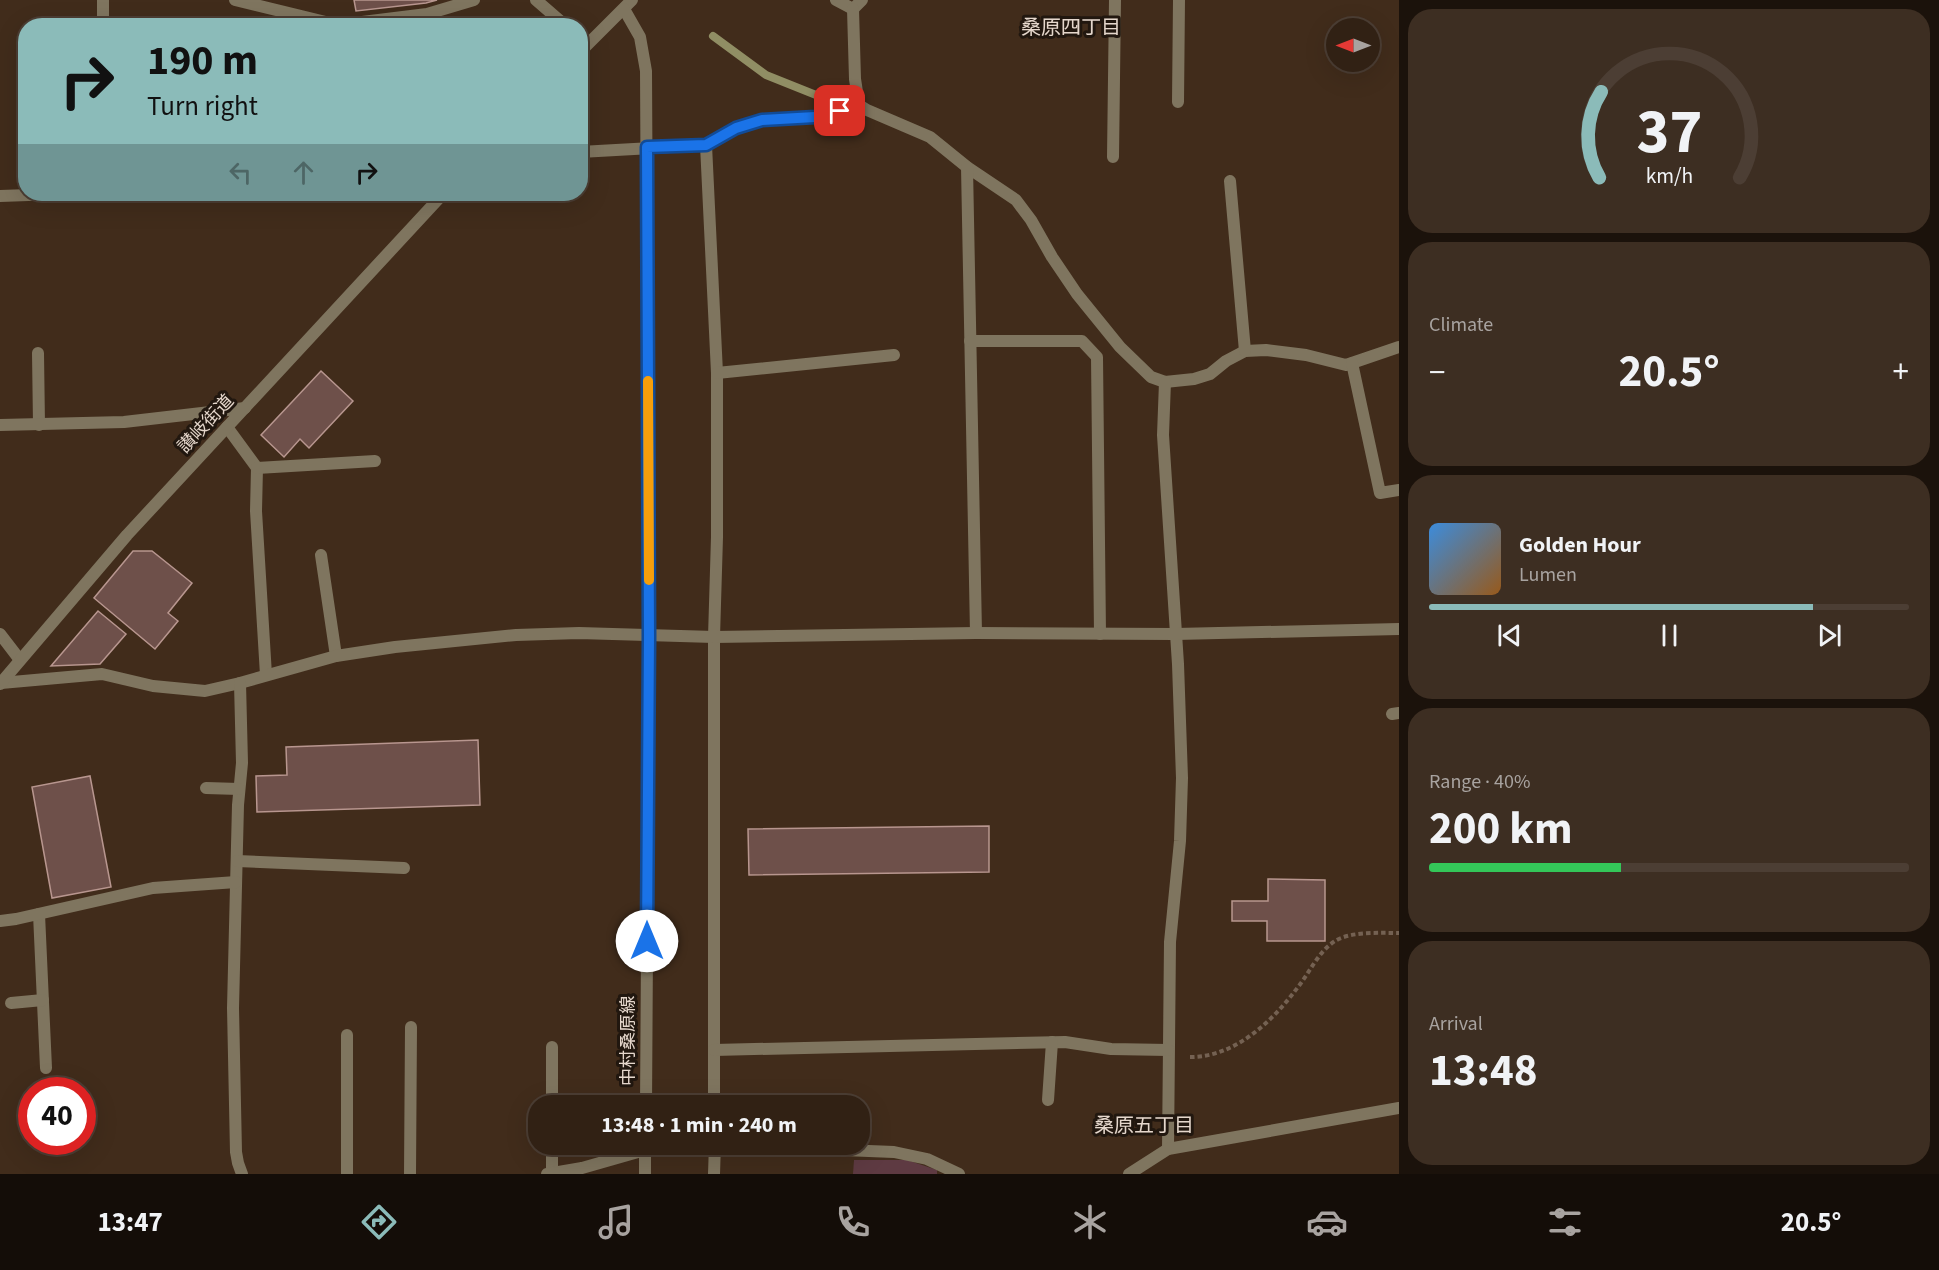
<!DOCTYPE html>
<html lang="en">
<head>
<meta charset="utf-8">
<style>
	body { margin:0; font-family:"Source Sans 3","Noto Sans JP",sans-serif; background:#3d2e22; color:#f1f3f6; height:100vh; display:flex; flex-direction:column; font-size:22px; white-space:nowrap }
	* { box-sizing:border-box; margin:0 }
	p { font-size:20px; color:#a8a3a0 }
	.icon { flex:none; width:33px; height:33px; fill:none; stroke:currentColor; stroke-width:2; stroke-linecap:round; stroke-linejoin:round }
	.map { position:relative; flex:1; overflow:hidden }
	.panel { display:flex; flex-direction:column; gap:9px; padding:9px; background:#1b120b; width:540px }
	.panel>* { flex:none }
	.top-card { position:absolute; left:18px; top:18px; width:570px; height:183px; border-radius:24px; box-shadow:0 6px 24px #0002,0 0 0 2px #4c3e34; background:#8bbbb9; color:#111; overflow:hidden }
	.needle { width:39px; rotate:270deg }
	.tools { position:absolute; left:1326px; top:18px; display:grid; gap:12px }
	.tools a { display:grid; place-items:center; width:54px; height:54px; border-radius:50%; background:#312114; box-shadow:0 6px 24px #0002,0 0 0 2px #4c3e34; font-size:30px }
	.speed { position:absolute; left:18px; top:1077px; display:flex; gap:12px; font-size:30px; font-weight:700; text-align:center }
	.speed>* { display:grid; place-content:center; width:78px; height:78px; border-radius:50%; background:#312114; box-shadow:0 6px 24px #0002,0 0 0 2px #4c3e34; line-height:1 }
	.speed .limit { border:9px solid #d22; background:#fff; color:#111 }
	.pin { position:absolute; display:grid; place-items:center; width:51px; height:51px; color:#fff; margin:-26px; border-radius:12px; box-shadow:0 3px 9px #0006 }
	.me { position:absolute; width:66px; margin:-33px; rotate:0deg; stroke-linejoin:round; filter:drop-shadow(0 0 4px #0008) }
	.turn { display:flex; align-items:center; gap:21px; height:126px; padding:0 30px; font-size:27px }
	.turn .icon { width:78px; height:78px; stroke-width:2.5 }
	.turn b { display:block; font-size:42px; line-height:51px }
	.lanes { display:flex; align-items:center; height:57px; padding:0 30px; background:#0003; justify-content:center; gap:30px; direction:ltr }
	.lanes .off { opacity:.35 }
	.big { font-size:45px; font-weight:700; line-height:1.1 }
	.panel .tile { flex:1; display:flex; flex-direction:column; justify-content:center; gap:9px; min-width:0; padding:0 21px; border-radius:24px; background:#3d2e22 }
	.panel .dial { align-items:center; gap:0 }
	.dial svg { height:156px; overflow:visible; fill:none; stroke:#4c3e34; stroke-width:7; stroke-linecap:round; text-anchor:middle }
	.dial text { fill:#f1f3f6; stroke:none }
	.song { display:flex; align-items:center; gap:18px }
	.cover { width:72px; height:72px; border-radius:9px; background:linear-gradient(135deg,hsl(210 70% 55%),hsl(30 70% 35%)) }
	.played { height:6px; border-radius:3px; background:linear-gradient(90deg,#8bbbb9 80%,#4c3e34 80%) }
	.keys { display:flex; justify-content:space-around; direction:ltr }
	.heat { display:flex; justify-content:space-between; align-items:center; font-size:33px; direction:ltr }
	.charge { height:9px; border-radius:4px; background:linear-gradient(90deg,#34c759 40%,#4c3e34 0) }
	.trip { position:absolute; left:528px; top:1095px; width:342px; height:60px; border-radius:24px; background:#312114; box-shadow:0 6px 24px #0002,0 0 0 2px #4c3e34; font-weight:700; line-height:60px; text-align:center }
	.dock { display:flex; height:96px; justify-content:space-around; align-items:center; background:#140d08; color:#a8a3a0 }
	.dock .icon { width:42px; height:42px }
	.dock .active { color:#8bbbb9 }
	.dock b { font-size:27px; color:#f1f3f6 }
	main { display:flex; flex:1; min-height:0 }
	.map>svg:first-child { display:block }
	.green { fill:#5e3a42 }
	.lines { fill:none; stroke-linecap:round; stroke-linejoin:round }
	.stream { stroke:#908e64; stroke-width:8 }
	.building { fill:#6e504a; stroke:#b8968f; stroke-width:1.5 }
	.path { stroke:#746152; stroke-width:4; stroke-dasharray:4.5 3; stroke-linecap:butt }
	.minor { stroke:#7f755f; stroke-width:12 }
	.tertiary { stroke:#7f755f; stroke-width:12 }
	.route-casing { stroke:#114b97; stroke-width:15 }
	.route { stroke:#1a73e8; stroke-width:10 }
	.slow { stroke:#f59e0b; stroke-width:10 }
	.labels { text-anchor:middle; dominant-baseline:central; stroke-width:6; stroke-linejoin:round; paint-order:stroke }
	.street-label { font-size:18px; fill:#e5d7cc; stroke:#21170f }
	.neighbourhood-label { font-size:20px; fill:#e5d7cc; stroke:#21170f }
</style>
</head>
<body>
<main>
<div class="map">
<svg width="1399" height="1174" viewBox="0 0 1399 1174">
	<rect width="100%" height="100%" fill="#412c1b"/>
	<path class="green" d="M854,1160H907L937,1170V1174H853Z"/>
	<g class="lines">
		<path class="stream" d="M713,36L766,75L816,95L828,105"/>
	</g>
	<g class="building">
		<path d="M354,0H437L426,3L356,11Z"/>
		<path d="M321,371L353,401L309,448L300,439L284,457L261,435Z"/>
		<path d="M133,551H152L192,583L168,613L178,621L155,649L94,598Z"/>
		<path d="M98,611L126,634L100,664L51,666Z"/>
		<path d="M478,740L480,805L257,812L256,776L287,775L286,747Z"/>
		<path d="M90,776L111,887L52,898L32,787Z"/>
		<path d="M989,826V872L749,875L748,829Z"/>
		<path d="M1268,879L1325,880V941H1267V921H1232V901H1268Z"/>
	</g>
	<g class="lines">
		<path class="path" d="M1190,1057C1235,1057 1272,1022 1298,987C1310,972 1318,952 1335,941C1351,931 1381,933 1399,933"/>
		<g class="minor">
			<path d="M103,0V26"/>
			<path d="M235,0L338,25L427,14L474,0"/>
			<path d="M536,0L566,26"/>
			<path d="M836,0L853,9L862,0"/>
			<path d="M853,9L855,79L859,105L867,110L930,137L967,167L1016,200L1031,220L1052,257L1077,294L1120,347L1151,377L1165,382L1194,379L1210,374L1226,361L1245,351L1266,350L1306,355L1346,365L1399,347"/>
			<path d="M580,52L632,0"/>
			<path d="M1178,102L1179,0"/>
			<path d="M706,145L717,373V537L714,637V1106"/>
			<path d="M580,152L706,145L736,128L761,120L815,117L859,105"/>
			<path d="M1113,157L1115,0"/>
			<path d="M967,167L976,633"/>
			<path d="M1230,181L1245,351"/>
			<path d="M0,196L57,194"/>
			<path d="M970,341H1082L1097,357L1100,634"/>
			<path d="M38,353L39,425"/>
			<path d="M1352,363L1380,493L1399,490"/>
			<path d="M717,373L894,355"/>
			<path d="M1165,382L1163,435L1178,664L1182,778L1180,841L1170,942L1168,1149"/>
			<path d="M0,425L124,422L245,408"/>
			<path d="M227,427L257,468L256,511L266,675"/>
			<path d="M257,468L375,461"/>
			<path d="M321,555L336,656"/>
			<path d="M0,634L20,660"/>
			<path d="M1,683L102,674L153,686L205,691L240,683L336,656L395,647L516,635L579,633L714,637L976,633L1176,634L1399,629"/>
			<path d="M240,683L242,763L238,805L233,1008L236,1152L238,1163L242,1174"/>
			<path d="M0,684L127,535L443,194"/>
			<path d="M1392,714L1399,713"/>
			<path d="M206,788L239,789"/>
			<path d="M237,861L404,868"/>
			<path d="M39,914L46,1068"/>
			<path d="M0,921L16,919L153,888L236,882"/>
			<path d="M11,1003L43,1000"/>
			<path d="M347,1035V1174"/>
			<path d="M714,1050L1065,1042L1111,1049L1168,1050"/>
			<path d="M1048,1100L1052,1042"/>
			<path d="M552,1106V1047"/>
			<path d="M552,1173V1144"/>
			<path d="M410,1174L411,1027"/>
			<path d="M547,1174L582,1168L645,1150L745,1146L894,1152L927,1159L959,1174"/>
			<path d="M714,1174L715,1144"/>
			<path d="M1129,1174L1168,1149L1399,1108"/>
		</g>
		<g class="tertiary">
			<path d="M624,9L640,37L646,71L649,636L646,1106"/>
			<path d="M645,1174V1144"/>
		</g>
	</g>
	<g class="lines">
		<g class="route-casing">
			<path id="route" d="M647,941L649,636L647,147L706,145L736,128L762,120L815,117L840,111"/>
		</g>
		<use href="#route" class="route"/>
		<path class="slow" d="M648,381L649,580"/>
	</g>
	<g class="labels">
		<g class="street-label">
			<text transform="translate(206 424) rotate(-47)">讃岐街道</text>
			<text transform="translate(628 1041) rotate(-90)">中村桑原線</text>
		</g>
		<g class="neighbourhood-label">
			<text x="1071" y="28">桑原四丁目</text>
			<text x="1144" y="1126">桑原五丁目</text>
		</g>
	</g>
</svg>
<div class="tools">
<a><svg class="needle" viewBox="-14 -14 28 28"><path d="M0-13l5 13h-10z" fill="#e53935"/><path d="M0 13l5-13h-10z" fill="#a8a3a0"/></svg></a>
</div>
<div class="speed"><div class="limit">40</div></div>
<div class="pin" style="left:840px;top:111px;background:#d93025"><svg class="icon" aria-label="arrive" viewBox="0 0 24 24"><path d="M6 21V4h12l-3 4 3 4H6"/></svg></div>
<svg class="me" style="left:647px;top:941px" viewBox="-20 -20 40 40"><circle r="19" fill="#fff"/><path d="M0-13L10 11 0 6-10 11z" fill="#1a73e8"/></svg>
<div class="trip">13:48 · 1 min · 240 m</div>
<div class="top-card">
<div class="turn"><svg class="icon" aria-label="right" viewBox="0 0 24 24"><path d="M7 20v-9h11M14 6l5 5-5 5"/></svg><div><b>190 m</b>Turn right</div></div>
<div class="lanes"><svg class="icon off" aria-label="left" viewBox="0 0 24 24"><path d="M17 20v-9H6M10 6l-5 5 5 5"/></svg><svg class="icon off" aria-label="ahead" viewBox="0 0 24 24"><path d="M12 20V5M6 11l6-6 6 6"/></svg><svg class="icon" aria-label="right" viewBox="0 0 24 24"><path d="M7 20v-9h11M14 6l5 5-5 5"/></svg></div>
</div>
</div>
<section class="panel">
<div class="tile dial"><svg viewBox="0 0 100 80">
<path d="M14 69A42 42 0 1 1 86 69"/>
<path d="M14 69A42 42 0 0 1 15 25" stroke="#8bbbb9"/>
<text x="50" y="56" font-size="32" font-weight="700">37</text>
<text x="50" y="72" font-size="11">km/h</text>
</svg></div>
<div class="tile"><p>Climate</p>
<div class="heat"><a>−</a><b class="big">20.5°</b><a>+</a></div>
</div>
<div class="tile">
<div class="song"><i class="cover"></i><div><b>Golden Hour</b><p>Lumen</p></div></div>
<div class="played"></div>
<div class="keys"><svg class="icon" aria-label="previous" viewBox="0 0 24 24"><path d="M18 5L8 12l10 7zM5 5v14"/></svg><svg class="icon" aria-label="pause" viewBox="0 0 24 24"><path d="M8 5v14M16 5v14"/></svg><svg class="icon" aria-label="next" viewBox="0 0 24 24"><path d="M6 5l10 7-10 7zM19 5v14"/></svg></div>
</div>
<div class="tile"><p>Range · 40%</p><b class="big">200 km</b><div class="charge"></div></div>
<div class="tile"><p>Arrival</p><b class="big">13:48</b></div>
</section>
</main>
<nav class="dock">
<b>13:47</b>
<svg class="icon active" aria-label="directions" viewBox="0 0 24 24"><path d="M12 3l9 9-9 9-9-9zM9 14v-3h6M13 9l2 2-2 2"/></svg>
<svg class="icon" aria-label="music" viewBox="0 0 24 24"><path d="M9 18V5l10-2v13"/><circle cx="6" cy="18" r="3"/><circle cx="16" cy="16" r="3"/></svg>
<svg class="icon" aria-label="phone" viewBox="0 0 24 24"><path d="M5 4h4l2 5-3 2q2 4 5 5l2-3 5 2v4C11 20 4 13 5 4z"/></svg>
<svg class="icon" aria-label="climate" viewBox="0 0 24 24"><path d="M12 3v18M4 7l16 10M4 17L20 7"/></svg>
<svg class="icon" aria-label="car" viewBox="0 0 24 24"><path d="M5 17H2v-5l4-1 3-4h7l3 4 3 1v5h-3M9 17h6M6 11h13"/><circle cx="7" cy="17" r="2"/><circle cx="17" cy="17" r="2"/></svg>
<svg class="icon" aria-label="filters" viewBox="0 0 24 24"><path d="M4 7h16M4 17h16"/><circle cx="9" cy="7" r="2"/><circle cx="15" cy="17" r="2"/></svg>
<b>20.5°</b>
</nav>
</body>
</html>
